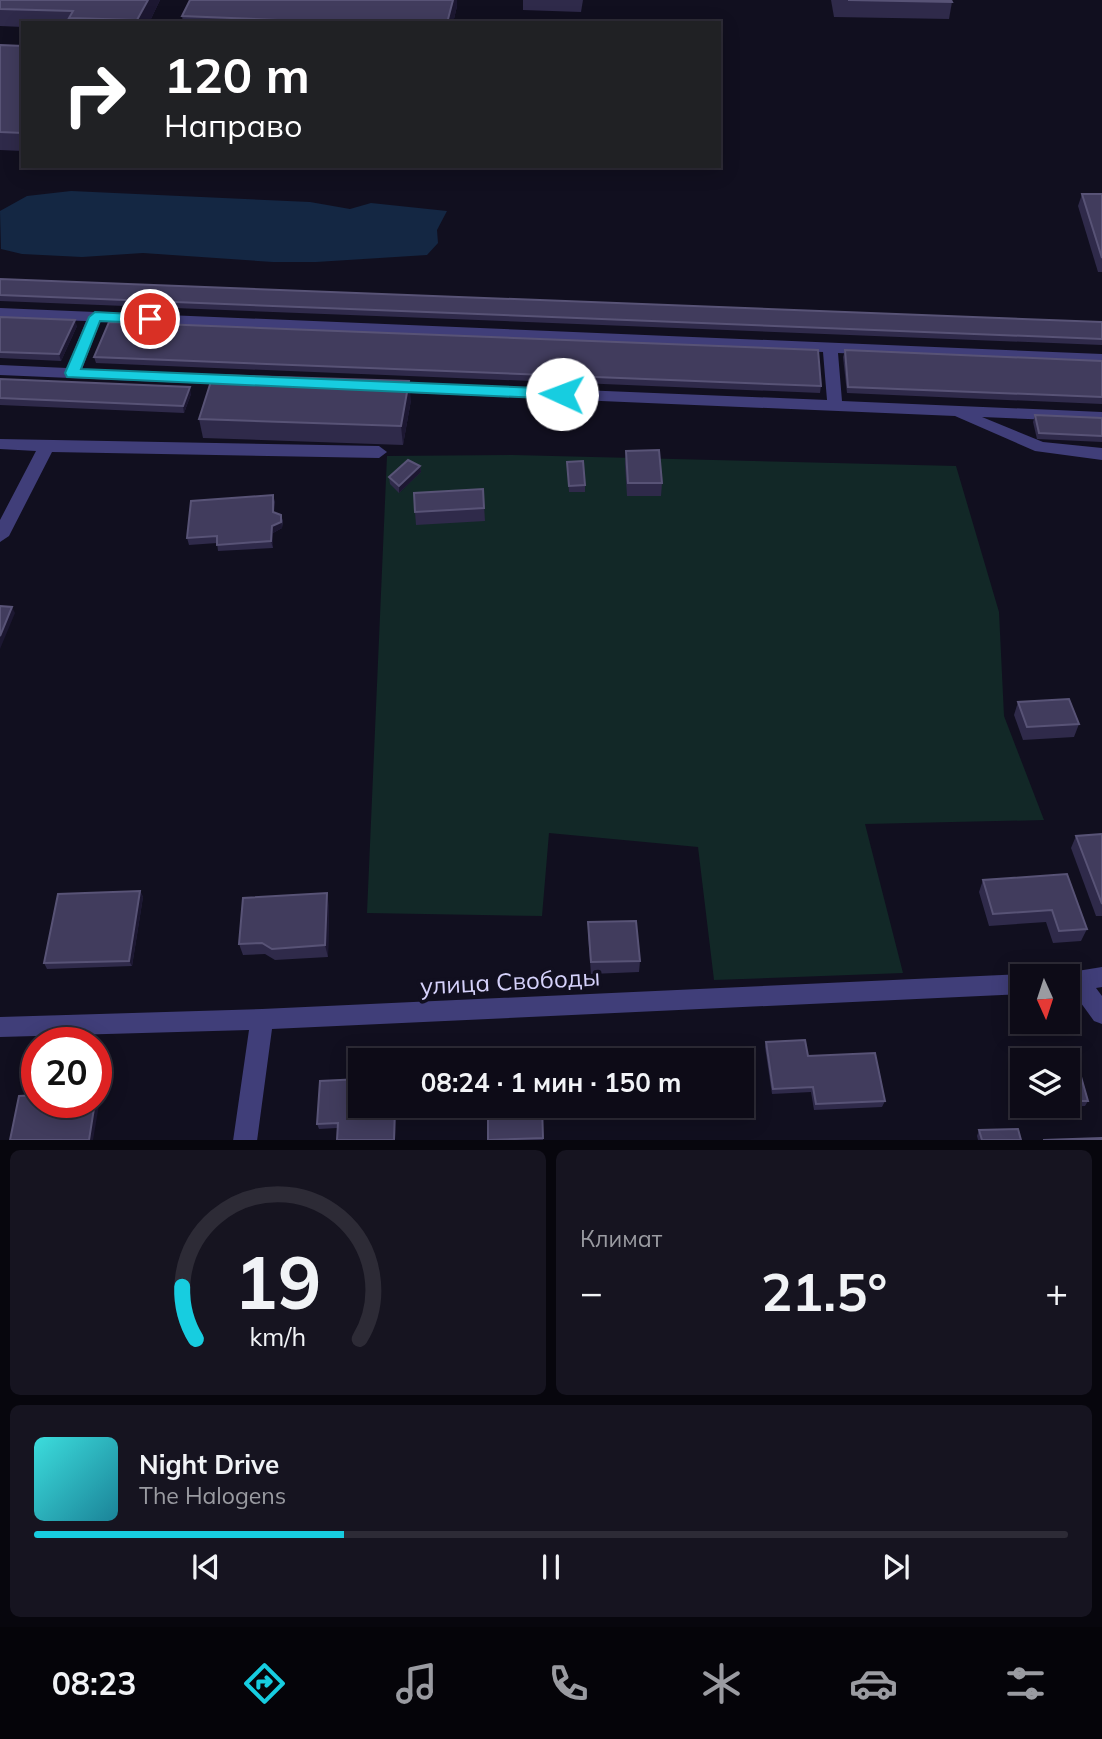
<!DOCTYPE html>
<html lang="ru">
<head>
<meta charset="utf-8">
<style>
	body { margin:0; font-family:Mulish,sans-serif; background:#161420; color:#f1f3f6; height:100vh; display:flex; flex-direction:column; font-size:26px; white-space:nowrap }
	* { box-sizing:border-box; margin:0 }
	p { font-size:23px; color:#9a9ba1 }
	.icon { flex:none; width:38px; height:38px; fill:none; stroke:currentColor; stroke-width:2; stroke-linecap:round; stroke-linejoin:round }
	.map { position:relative; height:1140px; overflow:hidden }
	.side { display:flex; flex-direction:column; gap:10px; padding:10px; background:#07060d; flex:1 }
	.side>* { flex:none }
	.hud { position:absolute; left:21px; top:21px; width:700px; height:147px; border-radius:0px; box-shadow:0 4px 18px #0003,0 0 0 2px #2d2b36; background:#202124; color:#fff; overflow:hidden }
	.needle { width:46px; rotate:177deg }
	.fabs { position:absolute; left:1010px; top:964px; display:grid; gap:14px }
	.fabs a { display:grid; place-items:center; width:70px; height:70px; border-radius:0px; background:#0d0b17; box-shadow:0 4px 18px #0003,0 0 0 2px #2d2b36; font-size:35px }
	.speed { position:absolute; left:21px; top:1027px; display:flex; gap:14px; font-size:35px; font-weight:700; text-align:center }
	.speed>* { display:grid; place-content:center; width:91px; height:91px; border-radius:50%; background:#0d0b17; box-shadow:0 4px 18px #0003,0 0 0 2px #2d2b36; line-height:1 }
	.speed .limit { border:10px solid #d22; background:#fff; color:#111 }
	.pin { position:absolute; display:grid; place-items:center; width:60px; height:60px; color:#fff; margin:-30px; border:4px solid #fff; border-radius:50%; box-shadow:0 2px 7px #0007 }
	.me { position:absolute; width:77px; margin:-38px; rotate:272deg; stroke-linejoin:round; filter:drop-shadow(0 0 5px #0008) }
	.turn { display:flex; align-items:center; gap:24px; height:147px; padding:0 28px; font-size:32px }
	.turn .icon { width:91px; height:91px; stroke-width:2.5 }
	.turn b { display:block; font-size:49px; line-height:60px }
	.big { font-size:52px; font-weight:700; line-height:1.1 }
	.side .card { flex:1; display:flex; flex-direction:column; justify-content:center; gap:10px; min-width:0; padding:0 24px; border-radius:10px; background:#161420 }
	.side .dial { align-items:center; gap:0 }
	.dial svg { height:182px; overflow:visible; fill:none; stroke:#2d2b36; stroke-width:7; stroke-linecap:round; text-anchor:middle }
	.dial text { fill:#f1f3f6; stroke:none }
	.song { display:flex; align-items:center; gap:21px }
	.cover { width:84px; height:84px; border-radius:10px; background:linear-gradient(135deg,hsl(180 70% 55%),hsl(190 70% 35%)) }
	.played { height:7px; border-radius:4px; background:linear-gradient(90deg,#17cde0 30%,#2d2b36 30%) }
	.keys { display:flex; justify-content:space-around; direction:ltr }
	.heat { display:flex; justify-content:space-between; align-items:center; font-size:38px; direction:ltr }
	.side .tiles { flex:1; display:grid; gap:10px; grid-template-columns:1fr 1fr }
	.card:last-child { grid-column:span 2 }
	.trip { position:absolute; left:348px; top:1048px; width:406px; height:70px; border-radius:0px; background:#0d0b17; box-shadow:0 4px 18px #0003,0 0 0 2px #2d2b36; font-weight:700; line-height:70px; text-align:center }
	.menu { display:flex; height:112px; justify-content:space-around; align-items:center; background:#050409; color:#9a9ba1 }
	.menu .icon { width:49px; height:49px }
	.menu .active { color:#17cde0 }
	.menu b { font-size:32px; color:#f1f3f6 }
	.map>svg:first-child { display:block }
	.green { fill:#122827 }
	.water { fill:#142743 }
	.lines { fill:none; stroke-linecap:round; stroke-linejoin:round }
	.lane { fill:#403e79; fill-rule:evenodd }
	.street { fill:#403e79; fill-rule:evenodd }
	.wall { fill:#2f2a4a }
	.shaded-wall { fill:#1c1731 }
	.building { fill:#413c5d; stroke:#585376; stroke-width:2 }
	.route { fill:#17cde0; stroke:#0f8592; stroke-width:2 }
	.labels { text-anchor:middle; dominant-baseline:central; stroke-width:7; stroke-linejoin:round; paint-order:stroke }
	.near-street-label { font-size:24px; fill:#d5d1fa; stroke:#110f1f }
</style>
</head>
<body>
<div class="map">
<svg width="1102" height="1141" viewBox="0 0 1102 1141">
	<rect width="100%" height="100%" fill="#110f1f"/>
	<path class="green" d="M513,455L956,466L999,612L1004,716L1044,820L865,824L903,973L714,980L698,847L549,833L542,916L367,913L387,456Z"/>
	<path class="water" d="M71,191L310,202L350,209L371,203L447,211L437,230L438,243L427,255L316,262H273L143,253L82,257L22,254L1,249L0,211L27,196Z"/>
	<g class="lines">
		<g class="lane">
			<path d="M0,308L1102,354V364L838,353L842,401L1102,412V422L982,417L1043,442L1102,448V460L1035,451L955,416L388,392L380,387L388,382L827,400L823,352L100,322L82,369L234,375L242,380L234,385L0,375V365L67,368L86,321L0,318Z"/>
			<path d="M0,439L379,446L387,452L379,458L52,452L9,536L0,542V520L36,451L0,449Z"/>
		</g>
		<g class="street">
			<path d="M1102,967V987L1096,988L1102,996V1024L1094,1021L1073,992L1068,991V976H1063L1071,972Z"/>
			<path d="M1022,974L1029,976H1022V994L272,1029L257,1141H233L249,1030L0,1037V1017L262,1009Z"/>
		</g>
	</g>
	<g class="wall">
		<path d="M0,0H160L149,23H23V27L0,26Z"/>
		<path d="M523,0H583L581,12L523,10Z"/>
		<path d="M831,0H951L952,2L949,19L834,17Z"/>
		<path d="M457,6L453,23H183L182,16Z"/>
		<path d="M0,45L23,46V151L0,150Z"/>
		<path d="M1082,194H1102V272H1098L1078,206Z"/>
		<path d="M0,279L1102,322V345L0,301Z"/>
		<path d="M0,317L77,326L61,361L0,358Z"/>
		<path d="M845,350L1102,361V404L847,393L843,357Z"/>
		<path d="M94,357L821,386L820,393L96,363Z"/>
		<path d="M0,379L191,394L184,413L0,405Z"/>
		<path d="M411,400L403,445L203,438L199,419Z"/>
		<path d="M1035,415L1102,418V442L1037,439L1033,422Z"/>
		<path d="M626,451L662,483L661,496H627L625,464Z"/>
		<path d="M567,462L585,485V492H569Z"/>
		<path d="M420,466L421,472L399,493L390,484L389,477Z"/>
		<path d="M483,489L485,521L416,525L415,512Z"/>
		<path d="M273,495L275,502L274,512L281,515L283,521L282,528L273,533V548L218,551L217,543L189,545L187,538Z"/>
		<path d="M1018,702L1079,724L1074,737L1023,740L1014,715Z"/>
		<path d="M1102,834V916H1096L1071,848L1076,836Z"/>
		<path d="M1067,874L1087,929L1081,941L1053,943L1046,922L989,926L979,892L983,880Z"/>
		<path d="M140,891L143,897L132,966L47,969L44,963Z"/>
		<path d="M329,905L328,957L275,960L265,954L243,955L239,944Z"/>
		<path d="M588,922L640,961L639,972L591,974L588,934Z"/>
		<path d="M766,1042L808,1056L885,1101L882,1107L814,1110L811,1092L772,1094L765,1047Z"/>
		<path d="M1073,1049L1088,1101L1085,1106L1030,1108V1106H1068V1060H1022V1077L1016,1057L1019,1051Z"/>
		<path d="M360,1106H396L395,1140H337V1128L319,1129L317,1124Z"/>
		<path d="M488,1106L543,1138V1140H488Z"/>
		<path d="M667,1106H728V1109L727,1114L668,1117Z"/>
		<path d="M979,1130L1021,1140H978L977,1136Z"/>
	</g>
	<g class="shaded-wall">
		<path d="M148,0H160L149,23H138L137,20Z"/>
		<path d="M453,0H457V6L453,23H447Z"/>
		<path d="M75,320L77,326L61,361L59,354Z"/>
		<path d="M409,381L411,400L403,445L401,426Z"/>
		<path d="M190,387L191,394L184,413L183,406Z"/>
		<path d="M420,466L421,472L399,493V486Z"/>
		<path d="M281,515L282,528L273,533V548L271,541L272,526Z"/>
		<path d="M12,607L15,613L0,649V636Z"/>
		<path d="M140,891L143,897L132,966L129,961Z"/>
		<path d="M327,893L329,905L328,957L325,945Z"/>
		<path d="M97,1093L100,1099L93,1140H89Z"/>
		<path d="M395,1106H396L395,1140H394Z"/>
	</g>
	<g class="building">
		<path d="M0,0H148L137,20L69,18L73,11L0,9Z"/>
		<path d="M190,0H453L447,23H351L182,16Z"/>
		<path d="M848,0H951L952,2Z"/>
		<path d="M0,45L23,46V133L0,132Z"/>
		<path d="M1082,194H1102V258Z"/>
		<path d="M0,279L1102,322V339L0,295Z"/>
		<path d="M0,317L75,320L59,354L0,352Z"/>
		<path d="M109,322L818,350L821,386L94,357Z"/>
		<path d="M845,350L1102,361V397L848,387Z"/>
		<path d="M213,375L409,381L401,426L199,419Z"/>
		<path d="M0,379L190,387L183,406L0,398Z"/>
		<path d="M1035,415L1102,418V436L1039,433Z"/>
		<path d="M659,450L662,483H628L626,451Z"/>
		<path d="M408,460L420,466L399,486L389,477Z"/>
		<path d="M583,461L585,485L569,486L567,462Z"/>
		<path d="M483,489L484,508L415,512L414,493Z"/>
		<path d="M273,495V512L281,515V522L272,526L271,541L217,545V536L187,538L191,501Z"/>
		<path d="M0,606L12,607L0,636Z"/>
		<path d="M1069,699L1079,724L1027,727L1018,702Z"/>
		<path d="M1102,834V904L1076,836Z"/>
		<path d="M1067,874L1087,929L1059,931L1052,910L993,914L983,880Z"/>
		<path d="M140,891L129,961L44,963L58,894Z"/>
		<path d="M327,893L325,945L272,949L262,943L239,944L243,898Z"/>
		<path d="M636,921L640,961L591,962L588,922Z"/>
		<path d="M805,1040L808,1056L875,1053L885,1101L816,1104L813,1087L773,1089L766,1042Z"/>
		<path d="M1073,1049L1088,1101H1068V1060L1022,1061L1019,1051Z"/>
		<path d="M360,1079V1106H395L394,1140H337L338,1123L317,1124L320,1081Z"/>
		<path d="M37,1095V1102H95L89,1140H10L19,1096Z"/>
		<path d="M488,1106H542L543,1138L488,1140Z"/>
		<path d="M668,1106H728V1109L669,1111Z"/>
		<path d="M1018,1129L1021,1140H982L979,1130Z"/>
		<path d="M1102,1138V1140H1043Z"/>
	</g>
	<path class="route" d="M95,312L150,315L157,319L150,323L100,321L81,369L562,389L570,394L562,399L67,377L65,373L89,317Z"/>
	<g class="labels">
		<g class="near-street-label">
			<text transform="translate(510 981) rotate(-3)">улица Свободы</text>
		</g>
	</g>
</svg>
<div class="fabs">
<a><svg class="needle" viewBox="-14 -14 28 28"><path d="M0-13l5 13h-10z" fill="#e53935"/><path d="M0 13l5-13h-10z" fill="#9a9ba1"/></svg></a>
<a><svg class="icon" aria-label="layers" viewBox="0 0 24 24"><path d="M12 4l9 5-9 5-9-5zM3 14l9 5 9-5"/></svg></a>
</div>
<div class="speed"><div class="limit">20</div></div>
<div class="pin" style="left:150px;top:319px;background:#d93025"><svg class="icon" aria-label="arrive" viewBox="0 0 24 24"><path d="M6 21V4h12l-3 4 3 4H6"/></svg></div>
<svg class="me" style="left:562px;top:394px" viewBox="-20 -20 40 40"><circle r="19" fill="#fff"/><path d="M0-13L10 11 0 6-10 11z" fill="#17cde0"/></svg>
<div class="trip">08:24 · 1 мин · 150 m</div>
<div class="hud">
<div class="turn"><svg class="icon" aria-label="right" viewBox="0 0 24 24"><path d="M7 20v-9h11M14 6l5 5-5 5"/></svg><div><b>120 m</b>Направо</div></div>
</div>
</div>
<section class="side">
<div class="tiles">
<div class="card dial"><svg viewBox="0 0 100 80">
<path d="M14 69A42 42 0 1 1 86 69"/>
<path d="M14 69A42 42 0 0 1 8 46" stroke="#17cde0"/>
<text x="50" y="56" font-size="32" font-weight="700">19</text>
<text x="50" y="72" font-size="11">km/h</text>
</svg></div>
<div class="card"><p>Климат</p>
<div class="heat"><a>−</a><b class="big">21.5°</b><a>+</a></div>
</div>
<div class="card">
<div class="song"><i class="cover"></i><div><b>Night Drive</b><p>The Halogens</p></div></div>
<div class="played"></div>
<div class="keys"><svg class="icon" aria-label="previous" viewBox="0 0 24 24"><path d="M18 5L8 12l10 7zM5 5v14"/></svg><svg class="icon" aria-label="pause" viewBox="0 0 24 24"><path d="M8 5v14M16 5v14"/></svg><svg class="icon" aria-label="next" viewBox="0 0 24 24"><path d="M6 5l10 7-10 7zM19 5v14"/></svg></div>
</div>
</div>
</section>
<nav class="menu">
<b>08:23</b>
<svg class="icon active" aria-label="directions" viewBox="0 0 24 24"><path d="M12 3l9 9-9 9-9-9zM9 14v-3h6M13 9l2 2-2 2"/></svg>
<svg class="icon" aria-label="music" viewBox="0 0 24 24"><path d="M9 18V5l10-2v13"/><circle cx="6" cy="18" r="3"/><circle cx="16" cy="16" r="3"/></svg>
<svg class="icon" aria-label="phone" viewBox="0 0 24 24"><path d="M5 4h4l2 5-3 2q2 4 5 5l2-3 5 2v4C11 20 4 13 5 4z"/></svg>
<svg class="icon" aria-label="climate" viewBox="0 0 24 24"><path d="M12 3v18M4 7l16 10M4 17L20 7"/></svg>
<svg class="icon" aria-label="car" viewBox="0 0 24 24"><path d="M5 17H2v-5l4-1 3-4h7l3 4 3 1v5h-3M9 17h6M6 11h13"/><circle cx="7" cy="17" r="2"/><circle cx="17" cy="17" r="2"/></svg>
<svg class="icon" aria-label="filters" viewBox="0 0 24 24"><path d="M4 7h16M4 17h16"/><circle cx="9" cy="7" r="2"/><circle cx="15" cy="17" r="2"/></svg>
</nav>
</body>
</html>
